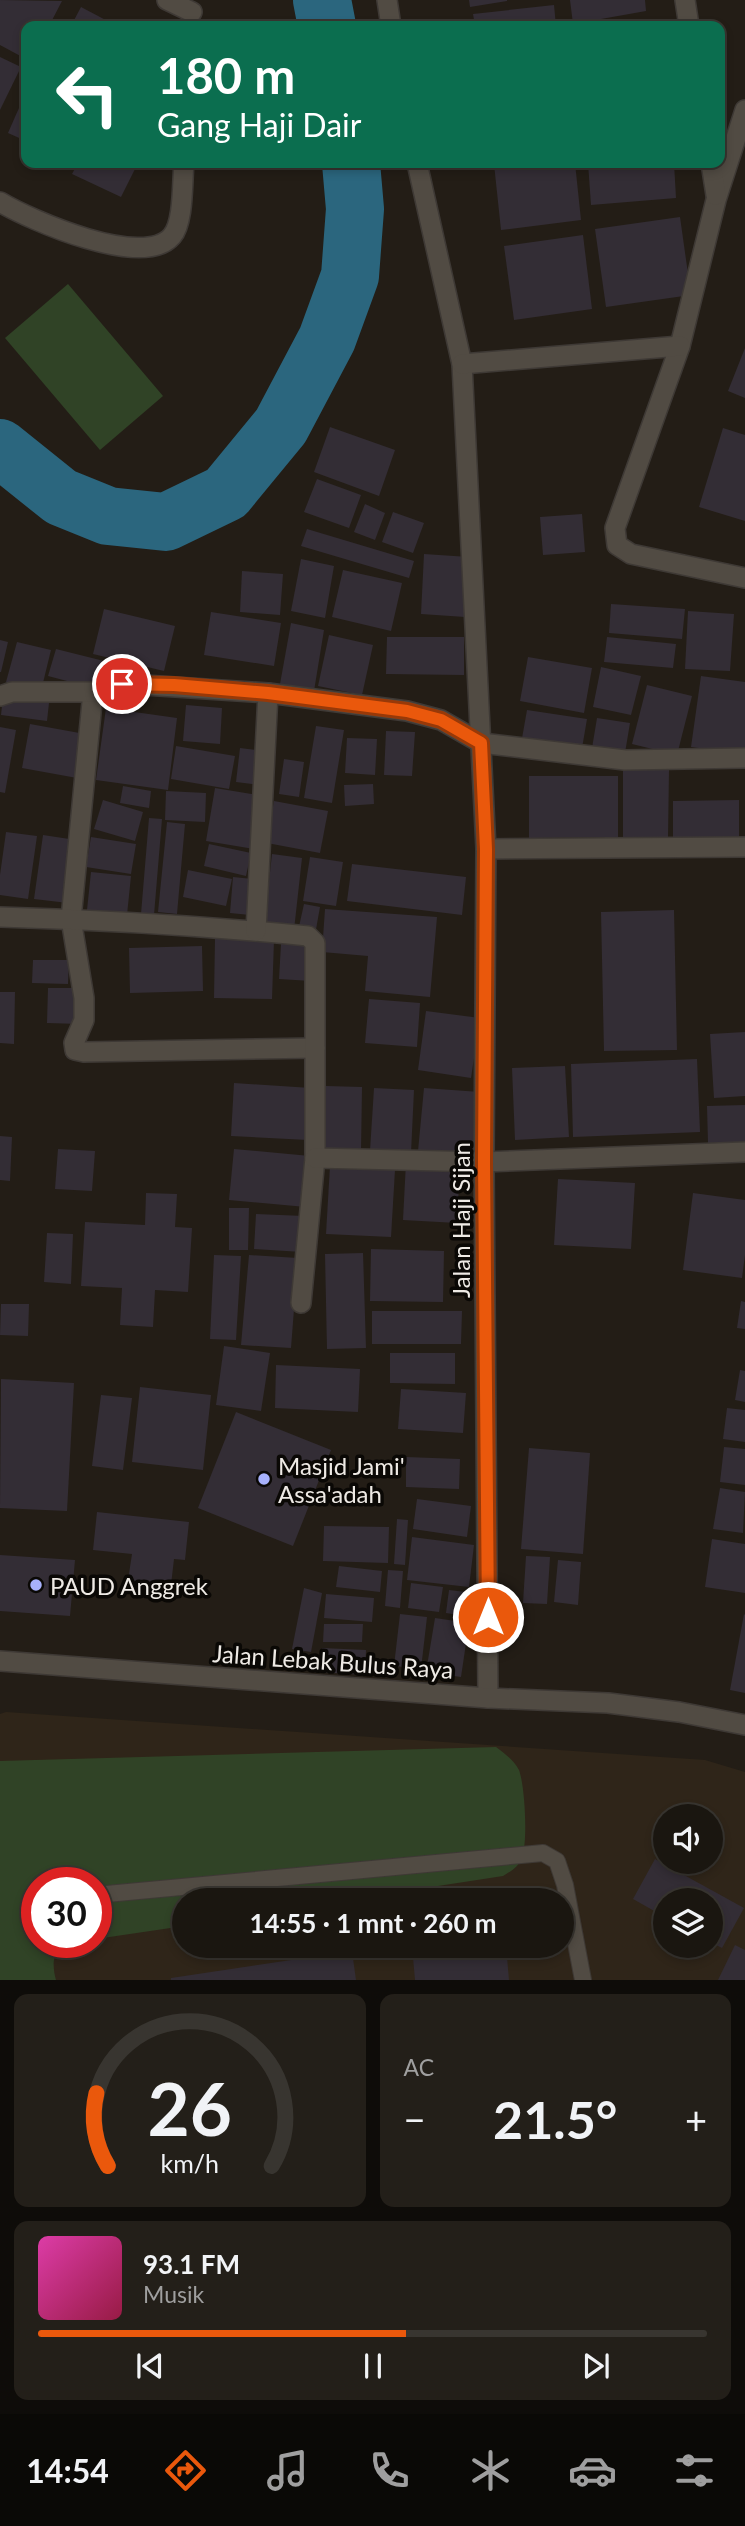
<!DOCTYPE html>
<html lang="id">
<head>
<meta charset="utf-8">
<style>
	body { margin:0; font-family:Lato,sans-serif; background:#231f19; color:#f1f3f6; height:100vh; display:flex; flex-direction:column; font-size:26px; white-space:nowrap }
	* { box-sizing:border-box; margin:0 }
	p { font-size:23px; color:#9f9f9f }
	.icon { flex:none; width:38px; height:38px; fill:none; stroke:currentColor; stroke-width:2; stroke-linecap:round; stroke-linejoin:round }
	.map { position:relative; height:1980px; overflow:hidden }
	.side { display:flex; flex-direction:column; gap:14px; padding:14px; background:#0e0c09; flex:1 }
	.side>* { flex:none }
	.banner { position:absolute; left:21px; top:21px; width:704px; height:147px; border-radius:14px; box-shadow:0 4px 10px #0003,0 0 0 2px #383530; background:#0b6e4f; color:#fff; overflow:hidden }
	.fabs { position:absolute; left:653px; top:1804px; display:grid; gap:14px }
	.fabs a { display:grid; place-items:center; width:70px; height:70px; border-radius:50%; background:#1a1610; box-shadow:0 4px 10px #0003,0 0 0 2px #383530; font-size:35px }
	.speed { position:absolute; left:21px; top:1867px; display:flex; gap:14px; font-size:35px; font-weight:700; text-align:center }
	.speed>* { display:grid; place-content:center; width:91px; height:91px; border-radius:50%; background:#1a1610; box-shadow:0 4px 10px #0003,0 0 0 2px #383530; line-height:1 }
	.speed .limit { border:10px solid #d22; background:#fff; color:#111 }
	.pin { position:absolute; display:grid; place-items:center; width:60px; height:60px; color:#fff; margin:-30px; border:4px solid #fff; border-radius:50%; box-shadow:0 2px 7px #0007 }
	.me { position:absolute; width:77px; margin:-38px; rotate:0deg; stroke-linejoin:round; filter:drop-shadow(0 0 5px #0008) }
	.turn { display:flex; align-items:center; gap:24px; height:147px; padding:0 21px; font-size:32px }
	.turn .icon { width:91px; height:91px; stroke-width:2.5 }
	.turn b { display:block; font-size:49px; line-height:60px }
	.big { font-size:52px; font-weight:700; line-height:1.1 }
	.side .tile { flex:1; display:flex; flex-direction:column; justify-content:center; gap:10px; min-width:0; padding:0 24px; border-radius:14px; background:#231f19 }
	.side .dial { align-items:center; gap:0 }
	.dial svg { height:182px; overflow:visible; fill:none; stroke:#383530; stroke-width:7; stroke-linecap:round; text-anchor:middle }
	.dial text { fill:#f1f3f6; stroke:none }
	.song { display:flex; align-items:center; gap:21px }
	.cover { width:84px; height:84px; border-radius:10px; background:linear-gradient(135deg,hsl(320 70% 55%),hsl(340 70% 35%)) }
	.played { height:7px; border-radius:4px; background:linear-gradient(90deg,#ea580c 55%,#383530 55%) }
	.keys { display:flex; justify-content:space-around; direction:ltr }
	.heat { display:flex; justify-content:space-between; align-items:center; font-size:38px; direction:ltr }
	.side .tiles { flex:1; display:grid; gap:14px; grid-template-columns:1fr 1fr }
	.tile:last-child { grid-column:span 2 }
	.trip { position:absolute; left:172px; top:1888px; width:402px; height:70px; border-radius:35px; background:#1a1610; box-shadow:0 4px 10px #0003,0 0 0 2px #383530; font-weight:700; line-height:70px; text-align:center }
	.menu { display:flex; height:112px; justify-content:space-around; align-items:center; background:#0a0906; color:#9f9f9f }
	.menu .icon { width:49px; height:49px }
	.menu .active { color:#ea580c }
	.menu b { font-size:32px; color:#f1f3f6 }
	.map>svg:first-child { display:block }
	.built { fill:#2f2519; fill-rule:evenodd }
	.green { fill:#304326 }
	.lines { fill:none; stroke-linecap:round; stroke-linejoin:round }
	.river { stroke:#2b667e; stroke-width:58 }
	.building { fill:#332d35 }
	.service-casing { stroke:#3e3935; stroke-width:18 }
	.minor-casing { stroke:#3e3935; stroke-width:22 }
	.secondary-casing { stroke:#3e3935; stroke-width:22 }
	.service { stroke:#514b43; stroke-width:16 }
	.minor { stroke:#514b43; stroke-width:19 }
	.secondary { stroke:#514b43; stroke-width:19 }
	.route-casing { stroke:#983908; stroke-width:18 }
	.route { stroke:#ea580c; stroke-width:12 }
	.poi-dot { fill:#a7b1fc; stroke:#0a0805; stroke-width:2.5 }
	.labels { text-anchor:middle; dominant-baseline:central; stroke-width:7; stroke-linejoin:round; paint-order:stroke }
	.street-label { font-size:24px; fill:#eeeae5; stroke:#0a0805 }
	.poi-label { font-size:24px; fill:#eeeae5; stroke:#0a0805; text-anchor:start }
</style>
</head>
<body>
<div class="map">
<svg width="745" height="1980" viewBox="0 0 745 1980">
	<rect width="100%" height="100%" fill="#231d16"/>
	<path class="built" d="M6,1712L705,1760L745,1772V1980H0V1714ZM665,1816H710V1862H665ZM37,1883H96V1942H37ZM184,1900H562V1946H184ZM665,1900H710V1946H665Z"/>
	<g class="green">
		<path d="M68,284L163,396L100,450L5,338Z"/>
		<path d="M496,1747C505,1754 514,1760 519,1770C525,1786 528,1842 522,1857C519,1867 511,1871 503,1876L347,1900H184V1926L96,1939V1883H37V1942L74,1943C53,1946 51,1962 56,1980H0V1761Z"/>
	</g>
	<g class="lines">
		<g class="river">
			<path d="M322,0L327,26"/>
			<path d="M0,448L61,497L108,516L166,522L226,493L281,426L327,339L350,276L355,209L351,163"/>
		</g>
	</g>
	<g class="building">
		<path d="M0,0L62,1L49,26H26V59L0,45Z"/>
		<path d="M469,0H507V1L470,7Z"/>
		<path d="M570,0H645L646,11L573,24Z"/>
		<path d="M554,5L556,26H475L473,14Z"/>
		<path d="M81,7L117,26H71Z"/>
		<path d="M0,57L21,67L0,110Z"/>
		<path d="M26,92V141L8,133Z"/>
		<path d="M78,163H138L121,197L72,174Z"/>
		<path d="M505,163H575L581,220L501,230L494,164Z"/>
		<path d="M588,163H674L676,198L591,205Z"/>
		<path d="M680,217L691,295L606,307L595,229Z"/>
		<path d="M583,235L592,309L514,320L504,246Z"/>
		<path d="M745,348V398L728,391Z"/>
		<path d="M330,427L395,450L379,496L314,472Z"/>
		<path d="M723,428L745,435V521L699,507Z"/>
		<path d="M317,479L361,495L349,528L304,512Z"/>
		<path d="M365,504L385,513L375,540L354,532Z"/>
		<path d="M393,512L424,523L413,553L382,542Z"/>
		<path d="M582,514L585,552L543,555L540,517Z"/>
		<path d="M307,529L414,561L409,578L301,546Z"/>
		<path d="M424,554L469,557L465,617L421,614Z"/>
		<path d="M301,559L334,566L325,618L291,611Z"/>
		<path d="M343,570L402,583L391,631L332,617Z"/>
		<path d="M242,571L283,574L280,615L240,612Z"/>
		<path d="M611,604L685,609L682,639L609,633Z"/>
		<path d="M104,609L175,626L164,671L93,654Z"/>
		<path d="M688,611L734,614L730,671L685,669Z"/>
		<path d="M211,612L281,623L274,666L204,655Z"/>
		<path d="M291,623L324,630L314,691L280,684Z"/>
		<path d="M329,635L373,645L362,695L318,686Z"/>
		<path d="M387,637H464V675L386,674Z"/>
		<path d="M607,637L676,644L673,668L604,662Z"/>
		<path d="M0,640L8,642L1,672H0Z"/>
		<path d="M17,642L51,650L41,691L6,682Z"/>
		<path d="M56,649L112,663L105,691L48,676Z"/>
		<path d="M528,657L592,668L584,713L520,701Z"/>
		<path d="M601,667L641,676L631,715L593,707Z"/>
		<path d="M701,676L745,682V754L691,747Z"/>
		<path d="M647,685L692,696L677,755L632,744Z"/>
		<path d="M3,697L49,703L47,721L1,715Z"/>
		<path d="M186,705L222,708L220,744L183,741Z"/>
		<path d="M106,708L177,718L168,790L96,780Z"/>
		<path d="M527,710L587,719L581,754L521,744Z"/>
		<path d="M597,718L630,723L624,759L591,754Z"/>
		<path d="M30,724L85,734L77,778L22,768Z"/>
		<path d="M316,726L344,730L332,803L304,798Z"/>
		<path d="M0,727L16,730L5,793L0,792Z"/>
		<path d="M386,731L415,732L412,776L384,775Z"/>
		<path d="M347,738L377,739L375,775L345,773Z"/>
		<path d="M176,746L235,756L229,789L171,779Z"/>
		<path d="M240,748L265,751L260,785L236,782Z"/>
		<path d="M284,759L304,762L299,797L279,794Z"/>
		<path d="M623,770H669L668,838H623Z"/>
		<path d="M529,776H618V837L529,838Z"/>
		<path d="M373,784L374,804L345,806L344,785Z"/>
		<path d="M123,786L151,791L149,808L120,803Z"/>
		<path d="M215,788L263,796L254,849L206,841Z"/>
		<path d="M166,791L206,793L205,822L165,820Z"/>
		<path d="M103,800L143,812L135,841L94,829Z"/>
		<path d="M739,800V841H673V801Z"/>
		<path d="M274,801L328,811L320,853L267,843Z"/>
		<path d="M149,818L162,819L154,915L141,914Z"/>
		<path d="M167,822L185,824L177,914L158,912Z"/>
		<path d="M6,832L37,836L28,899L0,895V875Z"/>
		<path d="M43,835L76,840L68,903L34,899Z"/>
		<path d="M91,837L136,844L131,874L86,867Z"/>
		<path d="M209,844L251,853L246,876L204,866Z"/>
		<path d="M272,854L302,858L294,930L264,926Z"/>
		<path d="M310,857L343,862L336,906L303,901Z"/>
		<path d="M352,864L466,877L462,915L347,901Z"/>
		<path d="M188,870L232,879L226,906L183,897Z"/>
		<path d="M91,872L131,876L127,915L87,910Z"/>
		<path d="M233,877L253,879L250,915L230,913Z"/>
		<path d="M304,904L320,907L315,935L298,931Z"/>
		<path d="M325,909L437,917L430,997L365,991L368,956L322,952Z"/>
		<path d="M674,910L677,1050L604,1051L601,912Z"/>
		<path d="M215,938L274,940L272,999L214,998Z"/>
		<path d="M281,944L313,946L311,981L279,979Z"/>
		<path d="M202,946L203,991L130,993L129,948Z"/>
		<path d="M33,960H69L68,984L32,983Z"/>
		<path d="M48,988H81L80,1024L47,1023Z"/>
		<path d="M0,992H15L14,1044L0,1043Z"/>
		<path d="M369,999L420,1003L417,1047L365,1043Z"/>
		<path d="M426,1011L480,1018L471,1078L418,1070Z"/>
		<path d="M745,1032V1096L714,1098L710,1034Z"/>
		<path d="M697,1059L700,1132L573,1137L571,1064Z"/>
		<path d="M565,1066L569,1137L515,1140L512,1068Z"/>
		<path d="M234,1083L311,1088L308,1140L231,1136Z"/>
		<path d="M326,1086L362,1087L361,1151L325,1150Z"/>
		<path d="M374,1088L414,1090L411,1153L370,1151Z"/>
		<path d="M424,1088L480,1092L474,1156L418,1151Z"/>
		<path d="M745,1105V1142L708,1143L707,1106Z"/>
		<path d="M0,1136L12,1137L10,1181L0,1180Z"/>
		<path d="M58,1149L95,1151L92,1191L55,1189Z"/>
		<path d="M234,1149L310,1156L306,1207L229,1200Z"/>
		<path d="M406,1162L460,1165L457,1223L403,1220Z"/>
		<path d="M330,1166L395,1170L391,1237L326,1234Z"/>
		<path d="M558,1179L635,1183L631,1249L554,1245Z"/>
		<path d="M146,1193L177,1194L175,1227L192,1228L188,1292L155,1290L153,1327L120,1325L122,1288L81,1286L85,1222L145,1225Z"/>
		<path d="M693,1193L745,1200V1255L742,1278L683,1270Z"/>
		<path d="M229,1208H249L248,1250H229Z"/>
		<path d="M256,1214L304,1216L302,1252L254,1249Z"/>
		<path d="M47,1233L73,1234L71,1284L44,1282Z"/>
		<path d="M371,1249L444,1251L443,1302L370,1301Z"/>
		<path d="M363,1253L366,1348L327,1349L325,1254Z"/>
		<path d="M214,1255L241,1256L236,1340L210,1339Z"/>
		<path d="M249,1255L298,1258L291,1348L241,1345Z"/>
		<path d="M741,1301L745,1302V1329L737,1328Z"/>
		<path d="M1,1304H29L28,1336L0,1335Z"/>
		<path d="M372,1311H462L461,1344H372Z"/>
		<path d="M224,1346L270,1353L261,1411L216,1405Z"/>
		<path d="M390,1353H455V1384L390,1383Z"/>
		<path d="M276,1365L360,1369L358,1412L275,1408Z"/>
		<path d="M740,1370L745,1371V1402L735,1400Z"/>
		<path d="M1,1379L74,1383L67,1511L0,1508Z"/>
		<path d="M140,1387L211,1395L203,1470L132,1462Z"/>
		<path d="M401,1389L466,1393L463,1433L398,1429Z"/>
		<path d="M101,1395L132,1398L123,1470L92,1466Z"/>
		<path d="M727,1408L745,1410V1442L723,1439Z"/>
		<path d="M236,1412L331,1450L293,1546L198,1508Z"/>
		<path d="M724,1447L745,1449V1485L720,1482Z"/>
		<path d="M529,1448L590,1453L583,1554L521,1549Z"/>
		<path d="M406,1457L460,1459L459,1489L406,1487Z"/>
		<path d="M720,1488L745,1492L743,1533L713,1529Z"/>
		<path d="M417,1499L471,1506L467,1537L413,1529Z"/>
		<path d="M97,1512L189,1522L185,1560L174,1559L171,1585L128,1580L132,1554L93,1550Z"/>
		<path d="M397,1519L408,1520L405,1565L394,1564Z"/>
		<path d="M324,1526L389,1527L388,1563L323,1561Z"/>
		<path d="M412,1537L474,1545L469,1587L407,1580Z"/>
		<path d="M712,1539L745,1544V1593L705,1587Z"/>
		<path d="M0,1555L75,1560L70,1616L0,1611Z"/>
		<path d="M526,1556L550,1557L547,1604L523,1603Z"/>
		<path d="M558,1560L581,1562L578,1605L554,1602Z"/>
		<path d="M339,1566L382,1571L380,1592L336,1587Z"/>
		<path d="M388,1570L403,1571L400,1608L385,1606Z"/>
		<path d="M411,1583L443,1587L439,1612L408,1608Z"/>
		<path d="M304,1588L322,1593L311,1652L292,1649Z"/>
		<path d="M449,1590L474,1593L471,1617L446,1613Z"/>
		<path d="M326,1594L374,1598L372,1622L324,1618Z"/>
		<path d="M400,1614L427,1617L421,1669L394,1666Z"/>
		<path d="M744,1614L745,1615V1693L730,1690Z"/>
		<path d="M435,1618L469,1623L461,1677L426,1672Z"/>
		<path d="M324,1624H363L362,1642H323Z"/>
		<path d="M322,1648L366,1650L365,1675L321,1672Z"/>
		<path d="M655,1859L744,1908L722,1948L710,1942V1900H665V1917L633,1899Z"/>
		<path d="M735,1945L745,1950V1980H718Z"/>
		<path d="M412,1946H506L509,1980H415Z"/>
		<path d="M352,1951L356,1980H171V1978Z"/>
	</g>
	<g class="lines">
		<g class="service-casing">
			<path id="service" d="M96,1895L543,1853L557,1861L565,1885L583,1980"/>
		</g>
		<g class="minor-casing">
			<g id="minor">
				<path d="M167,0L192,12"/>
				<path d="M387,0L391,26"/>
				<path d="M685,0L689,26"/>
				<path d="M745,110L716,200L680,346L615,528L617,545L631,554L745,578"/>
				<path d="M417,163L462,364L486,849L484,1162L488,1698"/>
				<path d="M711,163L716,195"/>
				<path d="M0,202C30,220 144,270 172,236C184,222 182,182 184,163"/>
				<path d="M462,364L680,346"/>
				<path d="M93,692L71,919L84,998V1020L74,1043L75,1050L84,1052L315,1048"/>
				<path d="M0,696L12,692H105L129,684L268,693L407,711L441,720L481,743L625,760L745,758"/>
				<path d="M486,849L745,847"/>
				<path d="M0,917C103,920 206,926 308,936L315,943V1158L301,1303"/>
				<path d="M256,931L268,693"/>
				<path d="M315,1158L484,1162L745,1152"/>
			</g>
		</g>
		<g class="secondary-casing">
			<path id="secondary" d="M0,1661L488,1698L608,1703L679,1712L745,1725"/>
		</g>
		<use href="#service" class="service"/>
		<use href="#minor" class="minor"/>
		<use href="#secondary" class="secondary"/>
	</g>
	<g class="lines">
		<g class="route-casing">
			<path id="route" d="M122,684L174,685L268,693L407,711L441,720L481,743L486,849L484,1162L488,1617"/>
		</g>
		<use href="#route" class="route"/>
	</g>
	<g class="poi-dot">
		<circle cx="264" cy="1479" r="7"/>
		<circle cx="36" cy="1585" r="7"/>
	</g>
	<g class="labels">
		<g class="street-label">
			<text transform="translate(460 1220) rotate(-90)">Jalan Haji Sijan</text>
			<text transform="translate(333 1661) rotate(4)">Jalan Lebak Bulus Raya</text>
		</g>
		<g class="poi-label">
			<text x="278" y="1465">Masjid Jami'<tspan x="278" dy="28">Assa'adah</tspan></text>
			<text x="50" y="1585">PAUD Anggrek</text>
		</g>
	</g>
</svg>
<div class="fabs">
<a><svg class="icon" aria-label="sound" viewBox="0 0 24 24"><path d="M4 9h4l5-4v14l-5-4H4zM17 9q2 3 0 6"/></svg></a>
<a><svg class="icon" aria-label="layers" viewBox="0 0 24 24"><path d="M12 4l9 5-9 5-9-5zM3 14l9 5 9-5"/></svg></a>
</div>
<div class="speed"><div class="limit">30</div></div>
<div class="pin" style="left:122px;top:684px;background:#d93025"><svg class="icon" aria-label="arrive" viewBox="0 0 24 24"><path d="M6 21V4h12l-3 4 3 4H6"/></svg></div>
<svg class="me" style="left:488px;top:1617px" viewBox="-20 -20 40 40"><circle r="17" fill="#ea580c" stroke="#fff" stroke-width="3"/><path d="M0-11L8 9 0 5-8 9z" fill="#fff"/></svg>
<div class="trip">14:55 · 1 mnt · 260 m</div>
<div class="banner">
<div class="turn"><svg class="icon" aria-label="left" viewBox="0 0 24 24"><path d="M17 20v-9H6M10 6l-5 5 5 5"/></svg><div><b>180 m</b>Gang Haji Dair</div></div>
</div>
</div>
<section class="side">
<div class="tiles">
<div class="tile dial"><svg viewBox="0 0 100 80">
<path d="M14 69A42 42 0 1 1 86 69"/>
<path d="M14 69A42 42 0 0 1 9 37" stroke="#ea580c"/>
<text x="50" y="56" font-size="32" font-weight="700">26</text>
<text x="50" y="72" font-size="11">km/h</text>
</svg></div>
<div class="tile"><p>AC</p>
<div class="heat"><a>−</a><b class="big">21.5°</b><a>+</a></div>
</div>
<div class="tile">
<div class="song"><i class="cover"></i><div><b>93.1 FM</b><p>Musik</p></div></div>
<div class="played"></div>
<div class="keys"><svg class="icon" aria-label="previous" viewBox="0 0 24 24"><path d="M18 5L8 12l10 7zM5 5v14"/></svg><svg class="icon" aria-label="pause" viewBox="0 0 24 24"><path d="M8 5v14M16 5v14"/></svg><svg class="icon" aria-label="next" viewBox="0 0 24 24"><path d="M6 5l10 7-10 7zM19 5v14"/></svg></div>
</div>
</div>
</section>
<nav class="menu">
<b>14:54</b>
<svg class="icon active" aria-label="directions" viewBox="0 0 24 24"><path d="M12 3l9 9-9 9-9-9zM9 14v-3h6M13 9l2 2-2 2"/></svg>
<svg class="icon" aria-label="music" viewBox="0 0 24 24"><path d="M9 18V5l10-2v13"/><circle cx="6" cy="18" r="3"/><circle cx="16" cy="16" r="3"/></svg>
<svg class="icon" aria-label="phone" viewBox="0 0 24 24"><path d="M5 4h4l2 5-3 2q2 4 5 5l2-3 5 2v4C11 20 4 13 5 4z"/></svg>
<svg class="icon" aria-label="climate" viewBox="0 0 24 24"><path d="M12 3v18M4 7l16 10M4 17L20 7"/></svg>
<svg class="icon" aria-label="car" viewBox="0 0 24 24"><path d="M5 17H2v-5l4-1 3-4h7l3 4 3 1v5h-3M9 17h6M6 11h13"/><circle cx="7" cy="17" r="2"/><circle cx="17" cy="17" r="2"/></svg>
<svg class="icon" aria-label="filters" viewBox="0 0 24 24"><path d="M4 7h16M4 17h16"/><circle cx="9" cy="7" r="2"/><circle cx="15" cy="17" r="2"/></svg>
</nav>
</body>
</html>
